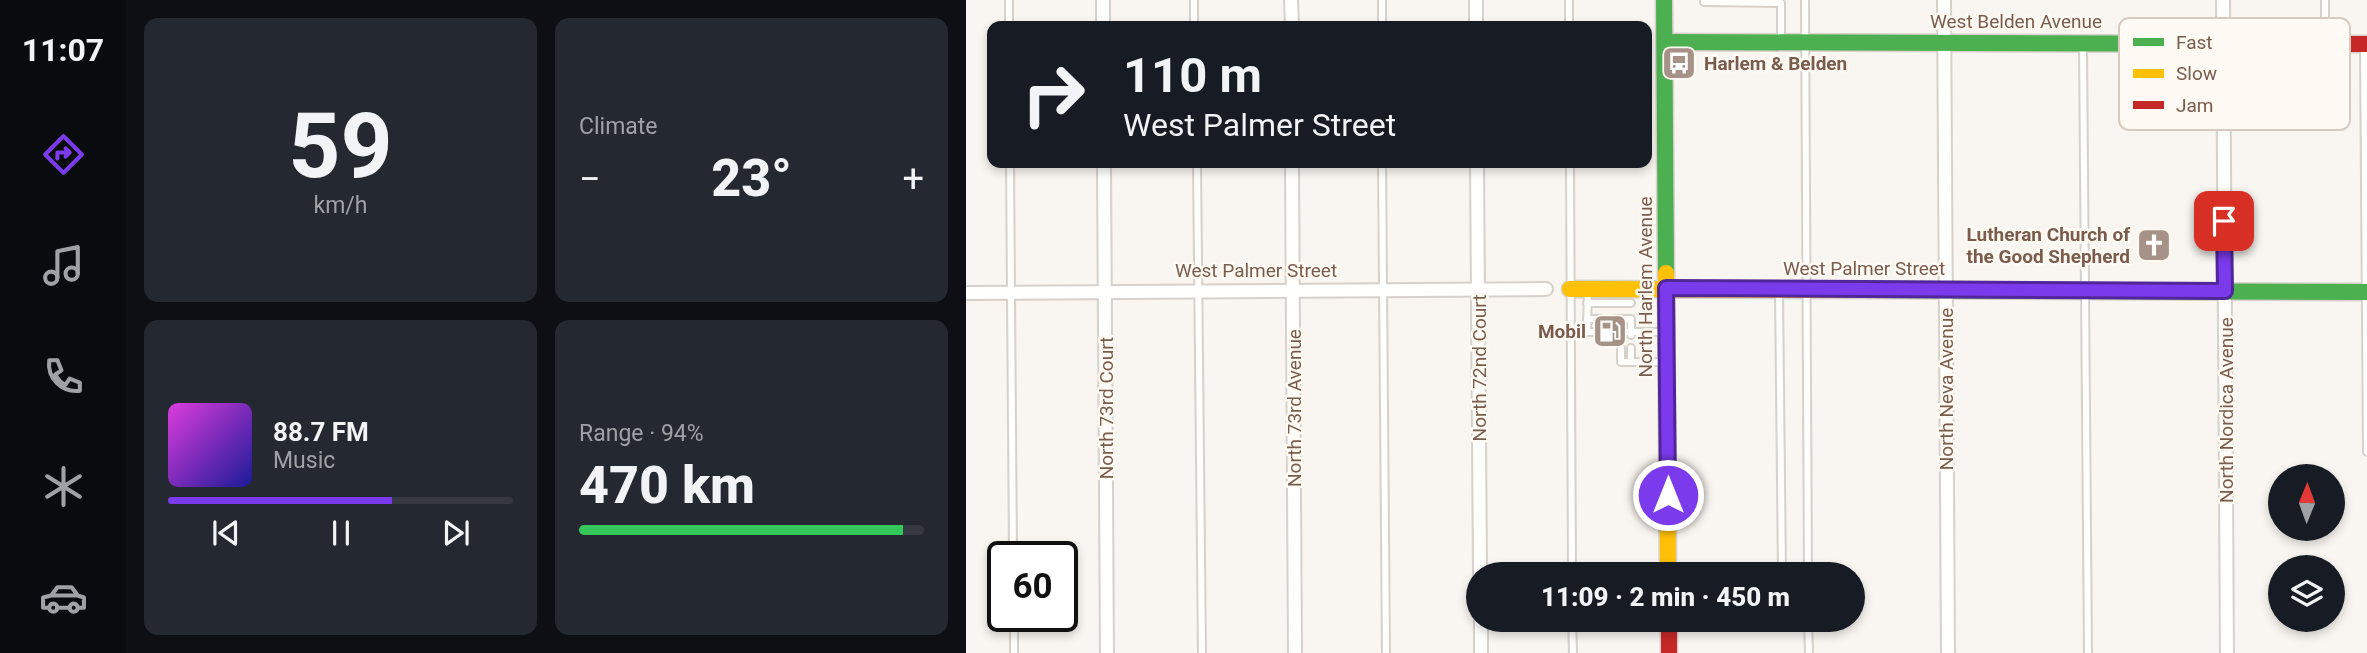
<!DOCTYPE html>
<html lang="en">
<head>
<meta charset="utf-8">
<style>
	body { margin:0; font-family:Roboto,sans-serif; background:#242831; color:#f1f3f6; height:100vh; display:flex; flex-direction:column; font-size:26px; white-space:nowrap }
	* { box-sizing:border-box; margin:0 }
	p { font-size:23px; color:#9ea1a6 }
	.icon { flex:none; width:38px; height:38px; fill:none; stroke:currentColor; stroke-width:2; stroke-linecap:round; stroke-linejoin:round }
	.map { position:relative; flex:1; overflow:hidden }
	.details { display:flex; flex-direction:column; gap:18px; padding:18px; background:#0d0f14; width:840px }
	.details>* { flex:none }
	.hud { position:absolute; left:21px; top:21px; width:665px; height:147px; border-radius:14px; box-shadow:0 4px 10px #0003; background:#171b24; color:#f1f3f6; overflow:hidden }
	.needle { width:46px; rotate:1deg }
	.tools { position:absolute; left:1302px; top:464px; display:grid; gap:14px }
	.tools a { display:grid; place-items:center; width:77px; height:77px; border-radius:50%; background:#171b24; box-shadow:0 4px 10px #0003; font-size:35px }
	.speed { position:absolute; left:21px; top:541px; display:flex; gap:14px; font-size:35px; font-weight:700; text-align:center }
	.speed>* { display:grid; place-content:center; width:91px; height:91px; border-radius:50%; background:#171b24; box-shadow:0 4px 10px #0003; line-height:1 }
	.speed .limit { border:4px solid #111; border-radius:10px; background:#fff; color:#111 }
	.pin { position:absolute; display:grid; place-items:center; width:60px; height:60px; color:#fff; margin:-30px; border-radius:14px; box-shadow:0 4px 10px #0006 }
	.me { position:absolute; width:77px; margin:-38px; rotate:0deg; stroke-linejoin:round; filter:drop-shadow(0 0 5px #0008) }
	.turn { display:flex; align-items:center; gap:24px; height:147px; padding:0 21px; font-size:32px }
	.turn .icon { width:91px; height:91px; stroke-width:2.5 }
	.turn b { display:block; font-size:49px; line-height:60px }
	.big { font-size:52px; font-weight:800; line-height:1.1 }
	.details .widget { flex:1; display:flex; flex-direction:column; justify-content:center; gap:10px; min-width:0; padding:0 24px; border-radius:14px; background:#242831 }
	.details .dial { align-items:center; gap:0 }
	.dial b { font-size:91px; line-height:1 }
	.song { display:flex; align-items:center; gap:21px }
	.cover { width:84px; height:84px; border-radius:10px; background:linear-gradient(135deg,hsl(300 70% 55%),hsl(240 70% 35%)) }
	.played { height:7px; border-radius:4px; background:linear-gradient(90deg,#7c3aed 65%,#363941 65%) }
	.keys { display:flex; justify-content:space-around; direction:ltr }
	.heat { display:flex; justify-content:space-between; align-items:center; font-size:38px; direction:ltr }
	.charge { height:10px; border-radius:5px; background:linear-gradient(90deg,#34c759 94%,#363941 0) }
	.details .tiles { flex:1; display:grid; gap:18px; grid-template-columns:repeat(2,1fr) }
	.trip { position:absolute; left:500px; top:562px; width:399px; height:70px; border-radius:35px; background:#171b24; box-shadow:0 4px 10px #0003; font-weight:800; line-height:70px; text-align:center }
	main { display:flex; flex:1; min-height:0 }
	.tab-bar { display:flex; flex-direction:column; width:126px; justify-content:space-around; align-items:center; background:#090b0e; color:#9ea1a6 }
	.tab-bar .icon { width:49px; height:49px }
	.tab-bar .active { color:#7c3aed }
	.tab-bar b { font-size:32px; color:#f1f3f6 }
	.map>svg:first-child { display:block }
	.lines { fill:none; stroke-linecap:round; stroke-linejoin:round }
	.lane-casing { stroke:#d7d1cb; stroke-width:10 }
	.street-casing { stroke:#d7d1cb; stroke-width:16 }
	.fast-casing { stroke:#d9d2cb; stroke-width:19 }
	.slow-casing { stroke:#d9d2cb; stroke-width:19 }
	.jam-casing { stroke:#d9d2cb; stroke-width:19 }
	.lane { stroke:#fefefd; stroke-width:6 }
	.street { stroke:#fefefd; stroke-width:12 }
	.fast { stroke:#4caf50; stroke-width:16 }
	.slow { stroke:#ffc107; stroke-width:16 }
	.jam { stroke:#c62828; stroke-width:16 }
	.route-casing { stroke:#51269a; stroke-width:18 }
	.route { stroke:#7c3aed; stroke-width:12 }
	.labels { text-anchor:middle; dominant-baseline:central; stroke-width:5; stroke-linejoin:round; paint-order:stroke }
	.street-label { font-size:19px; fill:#7a5c4d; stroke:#fffaf3 }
	.poi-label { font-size:19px; font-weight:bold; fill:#7a5c4d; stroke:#fffaf3; text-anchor:end }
	.key { fill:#fffaf3; stroke:#d7cbc1; stroke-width:2 }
	.key-label { font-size:19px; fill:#7a5c4d }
</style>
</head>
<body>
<main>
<nav class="tab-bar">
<b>11:07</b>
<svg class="icon active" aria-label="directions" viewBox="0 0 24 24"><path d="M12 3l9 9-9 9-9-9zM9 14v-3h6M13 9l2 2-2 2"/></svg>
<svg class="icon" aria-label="music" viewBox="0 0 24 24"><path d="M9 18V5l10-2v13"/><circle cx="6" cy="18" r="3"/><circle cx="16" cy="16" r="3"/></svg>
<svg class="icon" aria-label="phone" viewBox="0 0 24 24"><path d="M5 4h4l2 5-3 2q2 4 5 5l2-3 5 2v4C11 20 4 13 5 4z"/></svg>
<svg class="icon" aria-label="climate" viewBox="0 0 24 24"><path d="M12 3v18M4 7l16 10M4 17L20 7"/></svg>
<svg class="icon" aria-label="car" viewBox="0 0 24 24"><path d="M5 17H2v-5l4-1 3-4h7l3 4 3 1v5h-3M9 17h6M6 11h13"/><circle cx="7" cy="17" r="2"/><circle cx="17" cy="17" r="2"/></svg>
</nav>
<section class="details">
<div class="tiles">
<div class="widget dial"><b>59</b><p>km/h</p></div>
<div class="widget"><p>Climate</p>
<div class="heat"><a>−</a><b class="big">23°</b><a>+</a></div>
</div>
<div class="widget">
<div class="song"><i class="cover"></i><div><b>88.7 FM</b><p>Music</p></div></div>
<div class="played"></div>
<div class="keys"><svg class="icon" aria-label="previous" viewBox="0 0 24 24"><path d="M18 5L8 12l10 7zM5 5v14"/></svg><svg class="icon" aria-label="pause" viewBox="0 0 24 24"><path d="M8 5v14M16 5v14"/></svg><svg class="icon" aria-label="next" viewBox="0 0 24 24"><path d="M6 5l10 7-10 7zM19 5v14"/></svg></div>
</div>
<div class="widget"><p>Range · 94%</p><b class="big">470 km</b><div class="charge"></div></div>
</div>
</section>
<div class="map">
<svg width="1401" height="653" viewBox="0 0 1401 653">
	<rect width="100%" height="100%" fill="#f9f5f0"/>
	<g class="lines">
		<g class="lane-casing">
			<g id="lane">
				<path d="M43,0V26"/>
				<path d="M228,0V26"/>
				<path d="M416,0V26"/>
				<path d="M603,0V26"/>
				<path d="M738,0V2L815,3V42"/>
				<path d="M839,0L842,574"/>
				<path d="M1359,0V44"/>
				<path d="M1117,46L1122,653"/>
				<path d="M1398,46L1401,452"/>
				<path d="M44,163L47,556"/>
				<path d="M231,163L236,653"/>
				<path d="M416,163L420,653"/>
				<path d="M604,163L606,574"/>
				<path d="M622,291L621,332H634"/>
				<path d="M813,291L816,574"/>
				<path d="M621,303H665"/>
				<path d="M621,319H634"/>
				<path d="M649,319H665V335"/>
				<path d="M655,332H699"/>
				<path d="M655,348V362H699"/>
				<path d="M665,362V348"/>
				<path d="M680,362L681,332"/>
				<path d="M48,616V653"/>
				<path d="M606,620L607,653"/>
				<path d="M842,620L843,653"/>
			</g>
		</g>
		<g class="street-casing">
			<g id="street">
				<path d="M137,0V26"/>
				<path d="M325,0L326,26"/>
				<path d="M510,0V26"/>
				<path d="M978,0L982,653"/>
				<path d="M1257,0L1261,653"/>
				<path d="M138,163L141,653"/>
				<path d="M326,163L329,653"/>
				<path d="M511,163L514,574"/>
				<path d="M0,293L580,289"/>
				<path d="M515,620V653"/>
			</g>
		</g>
		<g class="fast-casing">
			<g id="fast">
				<path d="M698,0L700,273"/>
				<path d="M699,42L1310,44"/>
				<path d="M903,290L1401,292"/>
			</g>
		</g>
		<g class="slow-casing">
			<g id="slow">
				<path d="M700,273L702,574"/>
				<path d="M604,289L903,290"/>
			</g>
		</g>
		<g class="jam-casing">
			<g id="jam">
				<path d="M1310,44H1401"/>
				<path d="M703,620V653"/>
			</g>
		</g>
		<use href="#lane" class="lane"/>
		<use href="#street" class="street"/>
		<use href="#fast" class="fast"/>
		<use href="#slow" class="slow"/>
		<use href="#jam" class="jam"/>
	</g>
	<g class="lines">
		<g class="route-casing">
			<path id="route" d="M702,495L700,288L1259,291L1258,221"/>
		</g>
		<use href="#route" class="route"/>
	</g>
	<defs>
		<g id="bus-square" transform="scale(1.75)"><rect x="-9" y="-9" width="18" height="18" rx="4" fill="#a69286" stroke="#fffaf3"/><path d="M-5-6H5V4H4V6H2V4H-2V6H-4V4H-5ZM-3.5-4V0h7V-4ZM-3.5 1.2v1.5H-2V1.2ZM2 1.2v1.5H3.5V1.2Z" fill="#fff"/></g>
		<g id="church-square" transform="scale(1.75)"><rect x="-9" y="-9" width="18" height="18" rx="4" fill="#a69286" stroke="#fffaf3"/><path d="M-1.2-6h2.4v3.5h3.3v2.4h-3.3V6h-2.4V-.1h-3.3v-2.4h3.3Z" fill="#fff"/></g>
		<g id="fuel-square" transform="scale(1.75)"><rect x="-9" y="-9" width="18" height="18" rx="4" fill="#a69286" stroke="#fffaf3"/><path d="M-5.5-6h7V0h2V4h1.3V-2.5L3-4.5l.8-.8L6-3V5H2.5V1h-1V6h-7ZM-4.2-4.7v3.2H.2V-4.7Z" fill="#fff"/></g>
	</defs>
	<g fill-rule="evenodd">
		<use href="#bus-square" x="713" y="63"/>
		<use href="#church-square" x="1188" y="245"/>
		<use href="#fuel-square" x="644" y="331"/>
	</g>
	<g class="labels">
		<g class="street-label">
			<text x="1050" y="21">West Belden Avenue</text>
			<text x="898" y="268">West Palmer Street</text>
			<text x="290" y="270">West Palmer Street</text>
			<text transform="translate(679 287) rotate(-90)">North Harlem Avenue</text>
			<text transform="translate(513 368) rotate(-90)">North 72nd Court</text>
			<text transform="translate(980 389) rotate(-90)">North Neva Avenue</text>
			<text transform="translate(140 408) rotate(-90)">North 73rd Court</text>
			<text transform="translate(328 408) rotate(-90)">North 73rd Avenue</text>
			<text transform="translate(1260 410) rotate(-90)">North Nordica Avenue</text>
		</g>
		<g class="poi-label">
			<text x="738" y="63" text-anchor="start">Harlem &amp; Belden</text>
			<text x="1164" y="234">Lutheran Church of<tspan x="1164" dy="22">the Good Shepherd</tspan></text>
			<text x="620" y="331">Mobil</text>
		</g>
	</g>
	<rect x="1153" y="18" width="231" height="112" rx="10" class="key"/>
	<rect x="1167" y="38" width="31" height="8" fill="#4caf50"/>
	<rect x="1167" y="69" width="31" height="9" fill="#ffc107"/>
	<rect x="1167" y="101" width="31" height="8" fill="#c62828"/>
	<g class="key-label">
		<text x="1210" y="49">Fast</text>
		<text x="1210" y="80">Slow</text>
		<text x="1210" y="112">Jam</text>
	</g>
</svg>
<div class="tools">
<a><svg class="needle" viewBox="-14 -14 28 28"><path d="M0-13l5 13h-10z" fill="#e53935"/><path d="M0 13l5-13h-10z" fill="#9ea1a6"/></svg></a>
<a><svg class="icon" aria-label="layers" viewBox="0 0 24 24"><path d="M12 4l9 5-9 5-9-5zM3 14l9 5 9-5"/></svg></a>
</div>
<div class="speed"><div class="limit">60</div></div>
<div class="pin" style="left:1258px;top:221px;background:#d93025"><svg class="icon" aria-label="arrive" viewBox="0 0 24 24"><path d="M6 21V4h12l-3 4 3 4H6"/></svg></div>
<svg class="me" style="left:702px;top:495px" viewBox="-20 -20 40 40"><circle r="17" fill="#7c3aed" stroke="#fff" stroke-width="3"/><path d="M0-11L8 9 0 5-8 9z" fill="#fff"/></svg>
<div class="trip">11:09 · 2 min · 450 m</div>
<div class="hud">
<div class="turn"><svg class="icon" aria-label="right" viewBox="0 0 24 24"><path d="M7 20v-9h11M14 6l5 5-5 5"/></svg><div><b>110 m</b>West Palmer Street</div></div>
</div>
</div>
</main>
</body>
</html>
